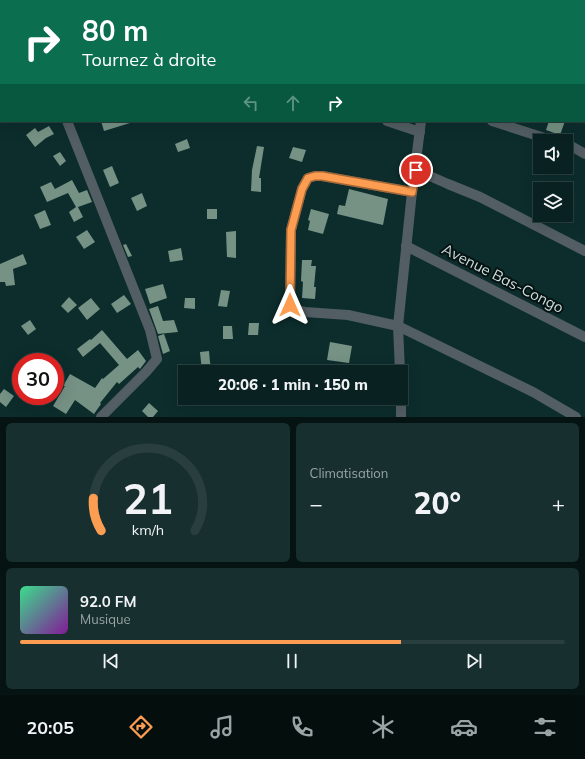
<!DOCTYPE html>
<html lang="fr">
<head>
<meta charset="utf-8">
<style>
	body { margin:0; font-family:Mulish,sans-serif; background:#172f2e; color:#f1f3f6; height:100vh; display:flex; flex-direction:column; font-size:15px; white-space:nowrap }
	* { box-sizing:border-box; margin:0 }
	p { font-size:13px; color:#99a4a5 }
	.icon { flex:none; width:22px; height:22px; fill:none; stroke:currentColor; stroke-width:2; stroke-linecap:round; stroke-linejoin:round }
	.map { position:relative; height:417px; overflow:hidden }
	.panel { display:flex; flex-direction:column; gap:6px; padding:6px; background:#051312; flex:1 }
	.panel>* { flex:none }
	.banner { position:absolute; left:0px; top:0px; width:585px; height:122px; box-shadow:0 4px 16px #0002,0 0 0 1px #293f3f; background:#0b6e4f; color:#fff; overflow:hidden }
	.buttons { position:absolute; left:533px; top:134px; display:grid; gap:8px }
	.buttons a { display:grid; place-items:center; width:40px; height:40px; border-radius:0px; background:#092221; box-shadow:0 4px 16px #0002,0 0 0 1px #293f3f; font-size:20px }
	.speed { position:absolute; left:12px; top:353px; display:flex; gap:8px; font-size:20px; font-weight:700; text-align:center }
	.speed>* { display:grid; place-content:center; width:52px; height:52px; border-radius:50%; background:#092221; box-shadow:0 4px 16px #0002,0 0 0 1px #293f3f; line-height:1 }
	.speed .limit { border:6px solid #d22; background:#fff; color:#111 }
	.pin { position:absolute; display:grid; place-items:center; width:34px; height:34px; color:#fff; margin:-17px; border:2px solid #fff; border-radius:50%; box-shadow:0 1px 4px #0007 }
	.me { position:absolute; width:44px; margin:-22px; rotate:0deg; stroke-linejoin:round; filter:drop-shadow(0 0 3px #0008) }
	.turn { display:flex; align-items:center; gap:14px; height:84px; padding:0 16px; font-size:18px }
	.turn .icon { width:52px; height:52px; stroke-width:2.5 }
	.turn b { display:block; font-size:28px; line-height:34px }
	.lanes { display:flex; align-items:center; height:38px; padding:0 16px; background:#0003; justify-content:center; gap:20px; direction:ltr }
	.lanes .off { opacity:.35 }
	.big { font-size:30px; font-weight:800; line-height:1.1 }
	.panel .widget { flex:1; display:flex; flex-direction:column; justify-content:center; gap:6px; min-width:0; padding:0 14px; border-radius:6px; background:#172f2e }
	.panel .dial { align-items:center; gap:0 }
	.dial svg { height:104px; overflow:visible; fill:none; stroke:#293f3f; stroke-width:7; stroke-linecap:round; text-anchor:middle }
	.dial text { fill:#f1f3f6; stroke:none }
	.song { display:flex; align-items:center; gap:12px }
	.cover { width:48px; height:48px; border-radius:6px; background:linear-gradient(135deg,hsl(150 70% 55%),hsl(290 70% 35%)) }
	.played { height:4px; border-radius:2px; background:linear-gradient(90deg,#fc9d52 70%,#293f3f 70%) }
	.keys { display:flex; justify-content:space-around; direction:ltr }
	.heat { display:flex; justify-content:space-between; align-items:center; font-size:22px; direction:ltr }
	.panel .tiles { flex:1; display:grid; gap:6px; grid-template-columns:1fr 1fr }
	.widget:last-child { grid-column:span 2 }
	.trip { position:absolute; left:178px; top:365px; width:230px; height:40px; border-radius:0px; background:#092221; box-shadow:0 4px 16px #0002,0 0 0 1px #293f3f; font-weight:800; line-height:40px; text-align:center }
	.tabs { display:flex; height:64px; justify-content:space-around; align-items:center; background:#040e0d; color:#99a4a5 }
	.tabs .icon { width:28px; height:28px }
	.tabs .on { color:#fc9d52 }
	.tabs b { font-size:18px; color:#f1f3f6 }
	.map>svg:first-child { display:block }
	.building { fill:#769285 }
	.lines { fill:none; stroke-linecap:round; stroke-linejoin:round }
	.minor { stroke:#525e63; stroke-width:10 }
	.route-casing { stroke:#a46635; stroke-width:10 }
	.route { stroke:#fc9d52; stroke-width:7 }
	.labels { text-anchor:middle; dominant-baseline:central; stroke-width:4; stroke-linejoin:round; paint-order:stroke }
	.street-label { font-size:15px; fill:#ccdedd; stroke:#061312 }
</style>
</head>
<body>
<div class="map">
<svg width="585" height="417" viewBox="0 0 585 417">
	<rect width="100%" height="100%" fill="#0c2d2c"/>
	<g class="building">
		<path d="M101,121H130V123L104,131Z"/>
		<path d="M549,121H565L560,135L546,130Z"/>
		<path d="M49,126L54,134L46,138L35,147L26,135L35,128L38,132Z"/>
		<path d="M187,139L190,148L178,152L175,144Z"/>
		<path d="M257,146L264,147L259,178H261V192L251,191L252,170Z"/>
		<path d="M293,147L306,150L302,162L289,158Z"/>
		<path d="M60,152L66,161L60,166L53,156Z"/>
		<path d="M112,166L119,183L110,187L103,170Z"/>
		<path d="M72,180L79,193L87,190L92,202L78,207L83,217L74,222L69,212L76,207L68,193L47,202L40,187L51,182L55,189Z"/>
		<path d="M349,189L388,199L383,225L337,214L339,205L345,206Z"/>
		<path d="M142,193L147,206L137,211L131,198Z"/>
		<rect x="207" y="209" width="10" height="10"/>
		<path d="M311,209L329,214L323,234L308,230L310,221L308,220Z"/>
		<path d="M45,210L51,225L40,229L34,215Z"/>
		<path d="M87,230L95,242L84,249L76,237Z"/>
		<path d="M236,231V258L227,257L226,232Z"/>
		<path d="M126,244L132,256L128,257L123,245Z"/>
		<path d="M181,248L183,260L170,262L168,251Z"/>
		<path d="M23,254L27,264L13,269L15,285L6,286L5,282H0V264Z"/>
		<path d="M302,260H312L311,266H316L314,287H316L315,299L302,298L303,282L301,281Z"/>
		<path d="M163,284L167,298L150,304L145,289Z"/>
		<path d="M221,290L230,291L227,307L218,306Z"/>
		<path d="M124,295L131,304L117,313L111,304Z"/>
		<path d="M69,297L77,305L68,313L61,306Z"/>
		<path d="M91,298L100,309L87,320L78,308Z"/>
		<path d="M185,298H195V309L184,308Z"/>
		<path d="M158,306L163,321L174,320L178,332L158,334L149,309Z"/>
		<path d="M30,320L36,329L28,335L21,326Z"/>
		<path d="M249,323H259L258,335H248Z"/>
		<path d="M223,326H232L233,339H223Z"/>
		<path d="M102,330L127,359L138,350L146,361L140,369L138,367L119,384L117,382L100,403L101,404L94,414L75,400L66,414L53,406L65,386H63L70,374L95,388L102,378L103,379L119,365L100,343L83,357L77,349L90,339L91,340Z"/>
		<path d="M164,334L170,351L163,354L158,336Z"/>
		<path d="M330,342L352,346L349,363L327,360Z"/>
		<path d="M209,351L210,362L212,372H202L200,352Z"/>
		<path d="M4,389L14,396L6,407L0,402V394Z"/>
		<path d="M149,403L158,411L153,417H148L142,411Z"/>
	</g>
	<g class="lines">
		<g class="minor">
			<path d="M301,1L302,0"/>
			<path d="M445,1V0"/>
			<path d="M0,19L1,26"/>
			<path d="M0,54H1"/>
			<path d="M584,84H585"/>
			<path d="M67,121L150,330L157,359L146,372L101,417"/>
			<path d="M387,121L420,132"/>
			<path d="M492,121L554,141"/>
			<path d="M566,145L571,146L585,154"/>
			<path d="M416,170L448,184L480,197L585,251"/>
			<path d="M412,192L322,176H315L308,178L302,189L291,230L290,305L296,310L305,312L348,315L398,326L533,392L576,417"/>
			<path d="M406,246L585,337"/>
			<path d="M400,372L398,326L412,192L421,121"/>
			<path d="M401,398V417"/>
		</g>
	</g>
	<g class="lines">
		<g class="route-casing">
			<path id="route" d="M290,305L291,230L302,189L308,178L315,176H322L412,192L416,170"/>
		</g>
		<use href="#route" class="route"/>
	</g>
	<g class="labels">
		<g class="street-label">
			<text transform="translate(503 278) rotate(27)">Avenue Bas-Congo</text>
		</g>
	</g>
</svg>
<div class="buttons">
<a><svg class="icon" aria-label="sound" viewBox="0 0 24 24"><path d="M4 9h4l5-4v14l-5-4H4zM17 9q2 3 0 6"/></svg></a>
<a><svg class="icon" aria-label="layers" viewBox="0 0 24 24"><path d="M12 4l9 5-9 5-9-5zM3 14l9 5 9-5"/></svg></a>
</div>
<div class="speed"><div class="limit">30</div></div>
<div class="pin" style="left:416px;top:170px;background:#d93025"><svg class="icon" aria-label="arrive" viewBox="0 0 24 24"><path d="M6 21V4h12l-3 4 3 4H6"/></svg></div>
<svg class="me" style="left:290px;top:305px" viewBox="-20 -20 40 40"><path d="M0-17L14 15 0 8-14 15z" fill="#fc9d52" stroke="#fff" stroke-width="4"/></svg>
<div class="trip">20:06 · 1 min · 150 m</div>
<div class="banner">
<div class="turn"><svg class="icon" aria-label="right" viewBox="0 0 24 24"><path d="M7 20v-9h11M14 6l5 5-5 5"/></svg><div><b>80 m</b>Tournez à droite</div></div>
<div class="lanes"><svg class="icon off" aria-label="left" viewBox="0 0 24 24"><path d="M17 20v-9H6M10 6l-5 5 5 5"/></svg><svg class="icon off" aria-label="ahead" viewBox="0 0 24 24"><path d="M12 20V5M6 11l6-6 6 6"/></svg><svg class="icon" aria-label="right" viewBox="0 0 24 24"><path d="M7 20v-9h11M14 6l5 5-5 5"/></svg></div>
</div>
</div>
<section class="panel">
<div class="tiles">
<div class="widget dial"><svg viewBox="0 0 100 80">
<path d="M14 69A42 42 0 1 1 86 69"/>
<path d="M14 69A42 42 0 0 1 8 44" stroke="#fc9d52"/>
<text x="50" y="56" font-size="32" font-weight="700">21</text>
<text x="50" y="72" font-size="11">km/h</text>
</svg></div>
<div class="widget"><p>Climatisation</p>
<div class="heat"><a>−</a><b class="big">20°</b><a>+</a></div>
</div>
<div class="widget">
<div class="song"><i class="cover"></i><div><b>92.0 FM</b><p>Musique</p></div></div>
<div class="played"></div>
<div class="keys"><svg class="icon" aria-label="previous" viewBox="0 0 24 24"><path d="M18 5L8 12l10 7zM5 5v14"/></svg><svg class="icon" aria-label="pause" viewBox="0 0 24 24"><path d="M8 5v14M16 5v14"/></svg><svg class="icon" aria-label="next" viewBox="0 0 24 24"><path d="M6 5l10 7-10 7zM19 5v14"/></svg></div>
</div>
</div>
</section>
<nav class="tabs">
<b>20:05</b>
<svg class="icon on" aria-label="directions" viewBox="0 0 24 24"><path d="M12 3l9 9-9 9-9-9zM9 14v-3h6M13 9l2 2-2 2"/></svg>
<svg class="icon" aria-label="music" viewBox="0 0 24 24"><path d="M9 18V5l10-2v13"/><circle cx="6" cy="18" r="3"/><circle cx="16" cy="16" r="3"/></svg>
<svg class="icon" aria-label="phone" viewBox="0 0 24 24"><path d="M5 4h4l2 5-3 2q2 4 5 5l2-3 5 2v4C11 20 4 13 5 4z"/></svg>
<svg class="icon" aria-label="climate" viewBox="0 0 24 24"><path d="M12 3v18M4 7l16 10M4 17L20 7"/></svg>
<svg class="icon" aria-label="car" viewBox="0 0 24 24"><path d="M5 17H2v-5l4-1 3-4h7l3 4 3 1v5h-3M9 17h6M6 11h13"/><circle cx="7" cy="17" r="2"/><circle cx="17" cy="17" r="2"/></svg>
<svg class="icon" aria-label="filters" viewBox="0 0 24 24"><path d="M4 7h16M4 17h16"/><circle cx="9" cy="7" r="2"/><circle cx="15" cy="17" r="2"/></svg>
</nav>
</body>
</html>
